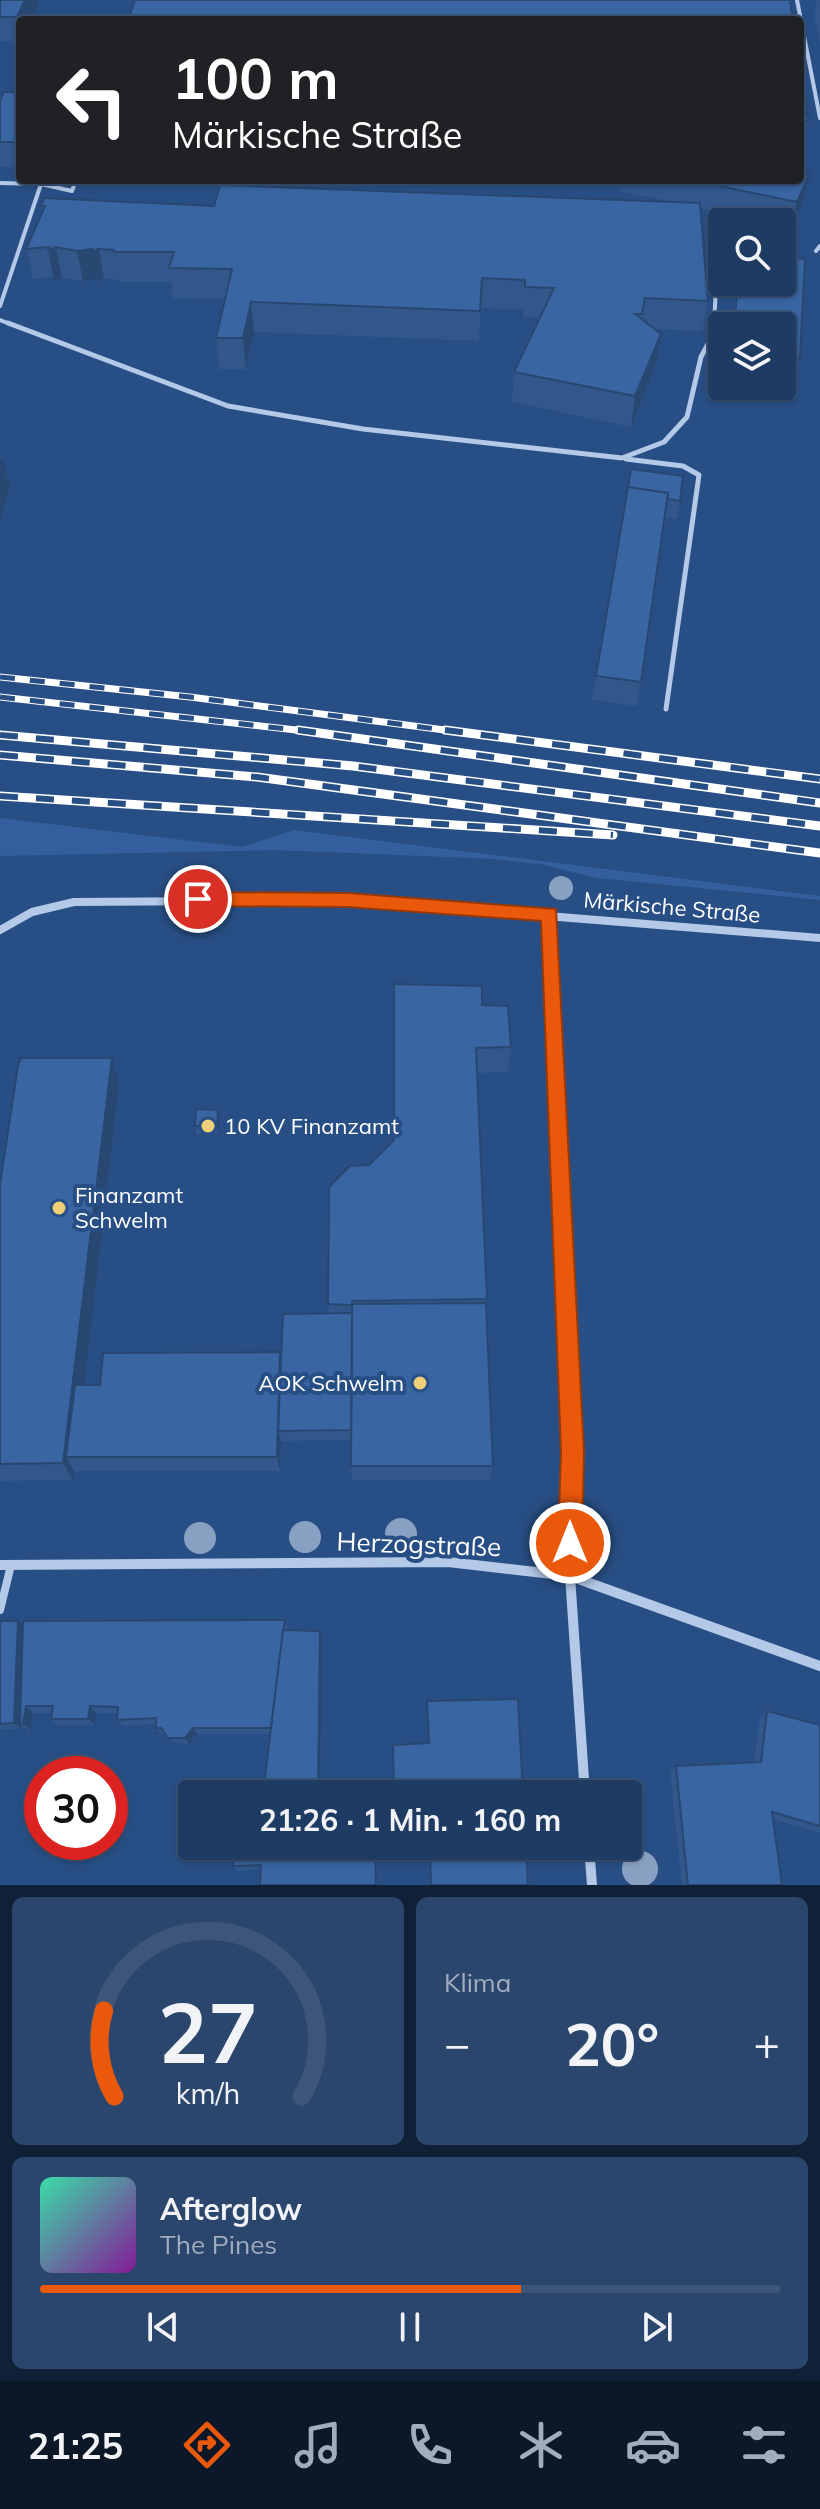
<!DOCTYPE html>
<html lang="de">
<head>
<meta charset="utf-8">
<style>
	body { margin:0; font-family:Mulish,sans-serif; background:#2b466d; color:#f1f3f6; height:100vh; display:flex; flex-direction:column; font-size:30px; white-space:nowrap }
	* { box-sizing:border-box; margin:0 }
	p { font-size:26px; color:#a1adbf }
	.icon { flex:none; width:44px; height:44px; fill:none; stroke:currentColor; stroke-width:2; stroke-linecap:round; stroke-linejoin:round }
	.map { position:relative; height:1885px; overflow:hidden }
	.side { display:flex; flex-direction:column; gap:12px; padding:12px; background:#102037; flex:1 }
	.side>* { flex:none }
	.top-card { position:absolute; left:16px; top:16px; width:788px; height:168px; border-radius:8px; box-shadow:0 2px 6px #0004,0 0 0 2px #3c5578; background:#202124; color:#fff; overflow:hidden }
	.controls { position:absolute; left:708px; top:208px; display:grid; gap:16px }
	.controls a { display:grid; place-items:center; width:88px; height:88px; border-radius:8px; background:#1e3b64; box-shadow:0 2px 6px #0004,0 0 0 2px #3c5578; font-size:40px }
	.speed { position:absolute; left:24px; top:1756px; display:flex; gap:16px; font-size:40px; font-weight:700; text-align:center }
	.speed>* { display:grid; place-content:center; width:104px; height:104px; border-radius:50%; background:#1e3b64; box-shadow:0 2px 6px #0004,0 0 0 2px #3c5578; line-height:1 }
	.speed .limit { border:12px solid #d22; background:#fff; color:#111 }
	.pin { position:absolute; display:grid; place-items:center; width:68px; height:68px; color:#fff; margin:-34px; border:4px solid #fff; border-radius:50%; box-shadow:0 2px 8px #0007 }
	.me { position:absolute; width:88px; margin:-44px; rotate:0deg; stroke-linejoin:round; filter:drop-shadow(0 0 6px #0008) }
	.turn { display:flex; align-items:center; gap:28px; height:168px; padding:0 24px; font-size:36px }
	.turn .icon { width:104px; height:104px; stroke-width:2.5 }
	.turn b { display:block; font-size:56px; line-height:68px }
	.big { font-size:60px; font-weight:700; line-height:1.1 }
	.side .tile { flex:1; display:flex; flex-direction:column; justify-content:center; gap:12px; min-width:0; padding:0 28px; border-radius:12px; background:#2b466d }
	.side .dial { align-items:center; gap:0 }
	.dial svg { height:208px; overflow:visible; fill:none; stroke:#3c5578; stroke-width:7; stroke-linecap:round; text-anchor:middle }
	.dial text { fill:#f1f3f6; stroke:none }
	.song { display:flex; align-items:center; gap:24px }
	.cover { width:96px; height:96px; border-radius:12px; background:linear-gradient(135deg,hsl(160 70% 55%),hsl(290 70% 35%)) }
	.played { height:8px; border-radius:4px; background:linear-gradient(90deg,#ea580c 65%,#3c5578 65%) }
	.keys { display:flex; justify-content:space-around; direction:ltr }
	.heat { display:flex; justify-content:space-between; align-items:center; font-size:44px; direction:ltr }
	.side .tiles { flex:1; display:grid; gap:12px; grid-template-columns:1fr 1fr }
	.tile:last-child { grid-column:span 2 }
	.trip { position:absolute; left:178px; top:1780px; width:464px; height:80px; border-radius:8px; background:#1e3b64; box-shadow:0 2px 6px #0004,0 0 0 2px #3c5578; font-weight:700; line-height:80px; text-align:center }
	.dock { display:flex; height:128px; justify-content:space-around; align-items:center; background:#0c1828; color:#a1adbf }
	.dock .icon { width:56px; height:56px }
	.dock .selected { color:#ea580c }
	.dock b { font-size:36px; color:#f1f3f6 }
	.map>svg:first-child { display:block }
	.green { fill:#33609d }
	.lines { fill:none; stroke-linecap:round; stroke-linejoin:round }
	.service-far2 { stroke:#b3c9e7; stroke-width:4 }
	.service-far1 { stroke:#b3c9e7; stroke-width:5 }
	.service { stroke:#b3c9e7; stroke-width:8 }
	.minor-far1 { stroke:#b3c9e7; stroke-width:8 }
	.minor { stroke:#b3c9e7; stroke-width:10 }
	.rail-far1-casing { stroke:#fff; stroke-width:7 }
	.rail-casing { stroke:#fff; stroke-width:9 }
	.rail-far1 { stroke:#284f85; stroke-width:5; stroke-dasharray:15; stroke-linecap:butt }
	.rail { stroke:#284f85; stroke-width:6; stroke-dasharray:18; stroke-linecap:butt }
	.tree { fill:#88a1c3 }
	.wall { fill:#31578b }
	.shaded-wall { fill:#284771 }
	.building { fill:#3965a2; stroke:#284771; stroke-width:2 }
	.route { fill:#ea580c; stroke:#983908; stroke-width:2 }
	.poi-dot { fill:#efd079; stroke:#284f85; stroke-width:3 }
	.labels { text-anchor:middle; dominant-baseline:central; stroke-width:8; stroke-linejoin:round; paint-order:stroke }
	.street-label { font-size:22px; fill:#fff; stroke:#284f85 }
	.poi-label { font-size:22px; fill:#fff; stroke:#284f85; text-anchor:start }
	.near-street-label { font-size:26px; fill:#fff; stroke:#284f85 }
</style>
</head>
<body>
<div class="map">
<svg width="820" height="1885" viewBox="0 0 820 1885">
	<rect width="100%" height="100%" fill="#284f85"/>
	<path class="green" d="M0,818L242,847L294,830L820,896V900L597,878L540,864L493,859L276,850L0,856Z"/>
	<g class="lines">
		<g class="service-far2">
			<path d="M797,0L820,118"/>
			<path d="M0,183L41,184L72,191L76,180"/>
			<path d="M816,251L820,246"/>
			<path d="M0,306L41,184"/>
			<path d="M0,320L13,325"/>
			<path d="M714,325L719,231"/>
		</g>
		<g class="service-far1">
			<path d="M8,323L228,406L363,429L622,458L664,442L687,417L701,357L713,335L714,323"/>
			<path d="M626,459L683,466L699,475L666,709"/>
		</g>
		<path class="service" d="M0,1610L11,1565"/>
		<g class="minor-far1">
			<path d="M550,914L563,1244"/>
			<path d="M0,930L32,912L74,902L348,900L820,938"/>
		</g>
		<g class="minor">
			<path d="M563,1242L572,1452L570,1576L585,1794"/>
			<path d="M0,1565L448,1562L570,1576L820,1666"/>
			<path d="M589,1846L592,1885"/>
		</g>
		<g class="rail-far1-casing">
			<g id="rail-far1">
				<path d="M0,677L190,697L460,732"/>
				<path d="M0,697L314,732"/>
			</g>
		</g>
		<g class="rail-casing">
			<g id="rail">
				<path d="M298,730L820,803"/>
				<path d="M445,730L820,779"/>
				<path d="M0,735L353,766L820,826"/>
				<path d="M0,755L257,777L820,853"/>
				<path d="M0,796L613,835"/>
			</g>
		</g>
		<use href="#rail-far1" class="rail-far1"/>
		<use href="#rail" class="rail"/>
	</g>
	<g class="tree">
		<circle cx="561" cy="888" r="12"/>
		<circle cx="401" cy="1534" r="16"/>
		<circle cx="305" cy="1537" r="16"/>
		<circle cx="200" cy="1538" r="16"/>
		<circle cx="640" cy="1869" r="18"/>
	</g>
	<g class="wall">
		<path d="M0,0H40L31,20H20V41H0Z"/>
		<path d="M817,0H820V45L814,15Z"/>
		<path d="M800,65L808,121L802,151L800,150Z"/>
		<path d="M20,92V167H0V100Z"/>
		<path d="M809,175L804,200L791,227L782,225V222H768L700,208L708,301L703,331L654,329L661,334L656,364L631,427L512,402L514,372L540,318L523,317V310L481,308L479,341L254,332L246,369H219L216,338L225,299L173,298L171,282H119L118,280L104,279L97,282L96,279L83,281L62,278L54,280V277L33,279L26,249L42,212L41,206H214L672,202L619,191L621,180H800Z"/>
		<path d="M206,180H334V184Z"/>
		<path d="M736,282H782L800,358L794,383L782,382V326H732Z"/>
		<path d="M631,469L680,501L677,519L665,517L637,706L592,700Z"/>
		<path d="M482,1005L511,1047L508,1072L477,1073L493,1466L491,1480H352L351,1466V1440L281,1441L280,1471H74L73,1480L0,1481V1184L112,1058L119,1083L84,1385H100L280,1352L329,1313L328,1304L369,1165L394,1140Z"/>
		<path d="M220,1117L218,1134H196L195,1126Z"/>
		<path d="M285,1620L288,1630L320,1631L322,1642L320,1788L375,1786L376,1794H235L263,1793L271,1734H197L189,1744L173,1743L166,1734H161L156,1728V1724L123,1726L117,1720L118,1713H96L95,1725H58L51,1719L52,1713H33L31,1730H28L22,1725L21,1729L0,1730V1621L22,1626Z"/>
		<path d="M767,1711L820,1725V1833L773,1819L782,1885H682L670,1771L676,1766L754,1763L760,1717Z"/>
		<path d="M376,1846L261,1869L238,1871L233,1866Z"/>
	</g>
	<g class="shaded-wall">
		<path d="M25,0H40L31,20H20V33L17,17Z"/>
		<path d="M809,175L804,200L791,227L797,202Z"/>
		<path d="M56,247L62,278L54,280L48,250Z"/>
		<path d="M92,249H99L104,279L97,282L96,279L83,281L77,251Z"/>
		<path d="M251,302L254,332L246,369L243,338Z"/>
		<path d="M661,334L656,364L631,427L635,396Z"/>
		<path d="M2,457L10,487L0,520V464Z"/>
		<path d="M112,1058L119,1083L76,1457H66L74,1471L73,1480L63,1463Z"/>
		<path d="M218,1110L220,1117L218,1134L217,1127Z"/>
		<path d="M280,1352L278,1431L281,1441L280,1471L277,1457Z"/>
		<path d="M18,1621L25,1629L21,1729L14,1723Z"/>
		<path d="M320,1631L322,1642L320,1794L318,1788Z"/>
		<path d="M26,1706L33,1713L31,1730L23,1724Z"/>
		<path d="M90,1706L96,1713L95,1725L88,1719Z"/>
		<path d="M193,1728L197,1734L189,1744L185,1738Z"/>
	</g>
	<g class="building">
		<path d="M0,0H25L17,17H0Z"/>
		<path d="M135,0H790L793,20H128Z"/>
		<path d="M800,65L808,121H800Z"/>
		<path d="M4,92H20V142H0V100Z"/>
		<path d="M800,174L809,175L797,202L690,180H800Z"/>
		<path d="M220,185L700,203L708,301L645,298L642,314H635L661,334L635,396L514,372L554,288L525,287V280L482,278L480,311L251,302L243,338H216L232,269L169,268L174,252H114V250L99,249L91,251L92,249L77,251L56,247L48,250L49,247L26,249L45,206H41L44,198L214,206Z"/>
		<path d="M782,256L805,259L800,358L782,356V326H734L738,282H782Z"/>
		<path d="M631,469L683,476L680,501L668,499V493L628,488Z"/>
		<path d="M628,487L668,493L641,682L596,676Z"/>
		<path d="M394,984L482,986V1005L508,1006L511,1047L476,1048L487,1299L352,1301V1305L328,1304L329,1187L350,1166L369,1165L394,1140Z"/>
		<path d="M21,1058H112L63,1463L0,1464V1184L18,1065Z"/>
		<path d="M196,1109L218,1110L217,1127L195,1126Z"/>
		<path d="M486,1303L493,1466H351L352,1304Z"/>
		<path d="M352,1313L351,1430L278,1431L283,1314Z"/>
		<path d="M280,1352L277,1457H66L75,1385H100L103,1353Z"/>
		<path d="M285,1620L271,1728H193L185,1738H168L161,1728H156V1718L117,1720L118,1707L90,1706L88,1719H51L53,1706H26L23,1724H20L23,1621Z"/>
		<path d="M0,1621H18L14,1723L0,1724Z"/>
		<path d="M283,1630L320,1631L318,1788L375,1786V1794H235L263,1793Z"/>
		<path d="M518,1699L523,1794H394L393,1745L429,1743L427,1701Z"/>
		<path d="M767,1711L820,1725V1826L772,1812L782,1885H688L676,1766L761,1762Z"/>
		<path d="M233,1846H375L376,1885H260L261,1865L233,1866Z"/>
		<path d="M430,1846H526L528,1885H431Z"/>
	</g>
	<path class="route" d="M198,892L348,893L556,909L584,1452L582,1543L578,1551L570,1555L562,1551L558,1543L561,1452L541,921L348,907L198,906L189,899Z"/>
	<g class="poi-dot">
		<circle cx="208" cy="1126" r="8"/>
		<circle cx="59" cy="1208" r="8"/>
		<circle cx="420" cy="1383" r="8"/>
	</g>
	<g class="labels">
		<g class="street-label">
			<text transform="translate(672 907) rotate(5)">Märkische Straße</text>
		</g>
		<g class="poi-label">
			<text x="224" y="1126">10 KV Finanzamt</text>
			<text x="75" y="1195">Finanzamt<tspan x="75" dy="25">Schwelm</tspan></text>
			<text x="404" y="1383" text-anchor="end">AOK Schwelm</text>
		</g>
		<g class="near-street-label">
			<text transform="translate(419 1544) rotate(2)">Herzogstraße</text>
		</g>
	</g>
</svg>
<div class="controls">
<a><svg class="icon" aria-label="search" viewBox="0 0 24 24"><circle cx="10" cy="10" r="6"/><path d="M15 15l6 6"/></svg></a>
<a><svg class="icon" aria-label="layers" viewBox="0 0 24 24"><path d="M12 4l9 5-9 5-9-5zM3 14l9 5 9-5"/></svg></a>
</div>
<div class="speed"><div class="limit">30</div></div>
<div class="pin" style="left:198px;top:899px;background:#d93025"><svg class="icon" aria-label="arrive" viewBox="0 0 24 24"><path d="M6 21V4h12l-3 4 3 4H6"/></svg></div>
<svg class="me" style="left:570px;top:1543px" viewBox="-20 -20 40 40"><circle r="17" fill="#ea580c" stroke="#fff" stroke-width="3"/><path d="M0-11L8 9 0 5-8 9z" fill="#fff"/></svg>
<div class="trip">21:26 · 1 Min. · 160 m</div>
<div class="top-card">
<div class="turn"><svg class="icon" aria-label="left" viewBox="0 0 24 24"><path d="M17 20v-9H6M10 6l-5 5 5 5"/></svg><div><b>100 m</b>Märkische Straße</div></div>
</div>
</div>
<section class="side">
<div class="tiles">
<div class="tile dial"><svg viewBox="0 0 100 80">
<path d="M14 69A42 42 0 1 1 86 69"/>
<path d="M14 69A42 42 0 0 1 10 36" stroke="#ea580c"/>
<text x="50" y="56" font-size="32" font-weight="700">27</text>
<text x="50" y="72" font-size="11">km/h</text>
</svg></div>
<div class="tile"><p>Klima</p>
<div class="heat"><a>−</a><b class="big">20°</b><a>+</a></div>
</div>
<div class="tile">
<div class="song"><i class="cover"></i><div><b>Afterglow</b><p>The Pines</p></div></div>
<div class="played"></div>
<div class="keys"><svg class="icon" aria-label="previous" viewBox="0 0 24 24"><path d="M18 5L8 12l10 7zM5 5v14"/></svg><svg class="icon" aria-label="pause" viewBox="0 0 24 24"><path d="M8 5v14M16 5v14"/></svg><svg class="icon" aria-label="next" viewBox="0 0 24 24"><path d="M6 5l10 7-10 7zM19 5v14"/></svg></div>
</div>
</div>
</section>
<nav class="dock">
<b>21:25</b>
<svg class="icon selected" aria-label="directions" viewBox="0 0 24 24"><path d="M12 3l9 9-9 9-9-9zM9 14v-3h6M13 9l2 2-2 2"/></svg>
<svg class="icon" aria-label="music" viewBox="0 0 24 24"><path d="M9 18V5l10-2v13"/><circle cx="6" cy="18" r="3"/><circle cx="16" cy="16" r="3"/></svg>
<svg class="icon" aria-label="phone" viewBox="0 0 24 24"><path d="M5 4h4l2 5-3 2q2 4 5 5l2-3 5 2v4C11 20 4 13 5 4z"/></svg>
<svg class="icon" aria-label="climate" viewBox="0 0 24 24"><path d="M12 3v18M4 7l16 10M4 17L20 7"/></svg>
<svg class="icon" aria-label="car" viewBox="0 0 24 24"><path d="M5 17H2v-5l4-1 3-4h7l3 4 3 1v5h-3M9 17h6M6 11h13"/><circle cx="7" cy="17" r="2"/><circle cx="17" cy="17" r="2"/></svg>
<svg class="icon" aria-label="filters" viewBox="0 0 24 24"><path d="M4 7h16M4 17h16"/><circle cx="9" cy="7" r="2"/><circle cx="15" cy="17" r="2"/></svg>
</nav>
</body>
</html>
